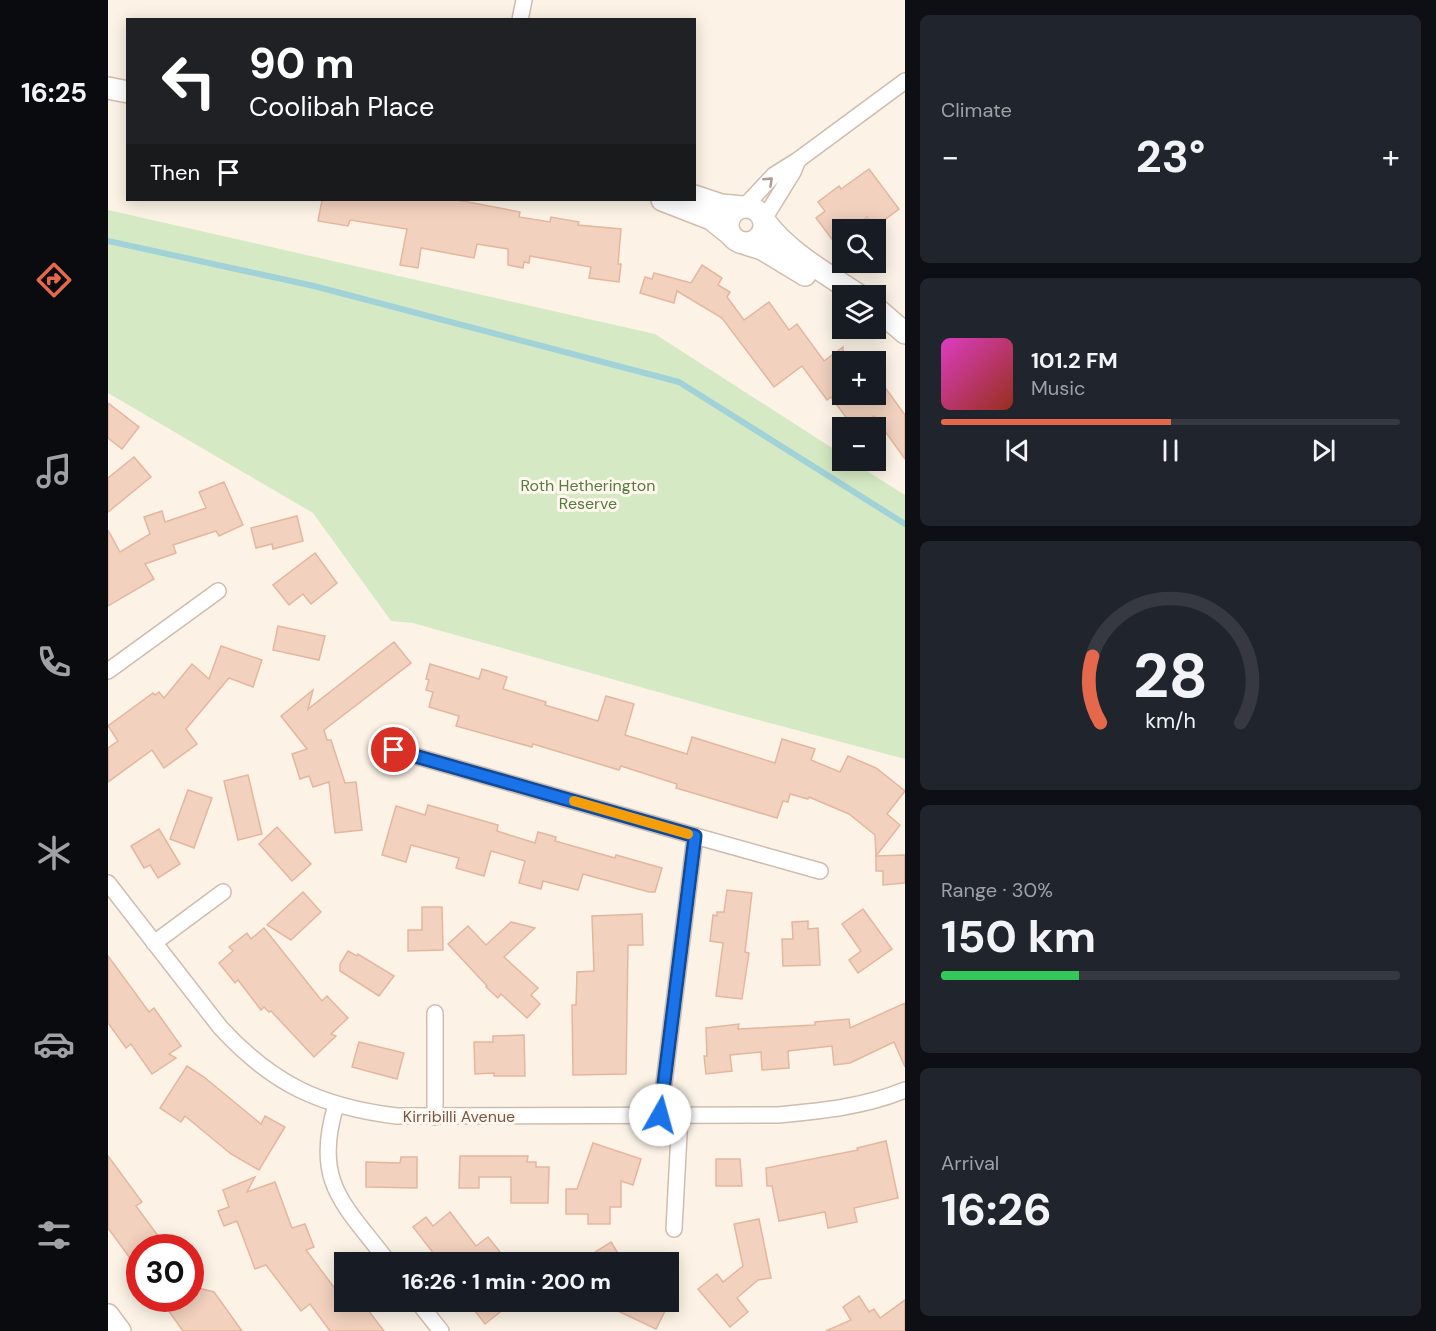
<!DOCTYPE html>
<html lang="en">
<head>
<meta charset="utf-8">
<style>
	body { margin:0; font-family:"DM Sans",sans-serif; background:#20242c; color:#f1f3f6; height:100vh; display:flex; flex-direction:column; font-size:22px; white-space:nowrap }
	* { box-sizing:border-box; margin:0 }
	p { font-size:20px; color:#9ea1a6 }
	.icon { flex:none; width:33px; height:33px; fill:none; stroke:currentColor; stroke-width:2; stroke-linecap:round; stroke-linejoin:round }
	.map { position:relative; flex:1; overflow:hidden }
	.side { display:flex; flex-direction:column; gap:15px; padding:15px; background:#0d0f14; width:531px }
	.side>* { flex:none }
	.top-card { position:absolute; left:18px; top:18px; width:570px; height:183px; border-radius:0px; box-shadow:0 3px 15px #0003; background:#202124; color:#fff; overflow:hidden }
	.fabs { position:absolute; left:724px; top:219px; display:grid; gap:12px }
	.fabs a { display:grid; place-items:center; width:54px; height:54px; border-radius:0px; background:#171b24; box-shadow:0 3px 15px #0003; font-size:30px }
	.speed { position:absolute; left:18px; top:1234px; display:flex; gap:12px; font-size:30px; font-weight:700; text-align:center }
	.speed>* { display:grid; place-content:center; width:78px; height:78px; border-radius:50%; background:#171b24; box-shadow:0 3px 15px #0003; line-height:1 }
	.speed .limit { border:9px solid #d22; background:#fff; color:#111 }
	.pin { position:absolute; display:grid; place-items:center; width:51px; height:51px; color:#fff; margin:-26px; border:3px solid #fff; border-radius:50%; box-shadow:0 2px 6px #0007 }
	.me { position:absolute; width:66px; margin:-33px; rotate:7deg; stroke-linejoin:round; filter:drop-shadow(0 0 4px #0008) }
	.turn { display:flex; align-items:center; gap:21px; height:126px; padding:0 24px; font-size:27px }
	.turn .icon { width:78px; height:78px; stroke-width:2.5 }
	.turn b { display:block; font-size:42px; line-height:51px }
	.then { display:flex; align-items:center; height:57px; padding:0 24px; background:#0003; gap:12px; font-size:22px }
	.big { font-size:45px; font-weight:700; line-height:1.1 }
	.side .tile { flex:1; display:flex; flex-direction:column; justify-content:center; gap:9px; min-width:0; padding:0 21px; border-radius:9px; background:#20242c }
	.side .dial { align-items:center; gap:0 }
	.dial svg { height:156px; overflow:visible; fill:none; stroke:#363941; stroke-width:7; stroke-linecap:round; text-anchor:middle }
	.dial text { fill:#f1f3f6; stroke:none }
	.song { display:flex; align-items:center; gap:18px }
	.cover { width:72px; height:72px; border-radius:9px; background:linear-gradient(135deg,hsl(310 70% 55%),hsl(10 70% 35%)) }
	.played { height:6px; border-radius:3px; background:linear-gradient(90deg,#e6684c 50%,#363941 50%) }
	.keys { display:flex; justify-content:space-around; direction:ltr }
	.heat { display:flex; justify-content:space-between; align-items:center; font-size:33px; direction:ltr }
	.charge { height:9px; border-radius:4px; background:linear-gradient(90deg,#34c759 30%,#363941 0) }
	.trip { position:absolute; left:226px; top:1252px; width:345px; height:60px; border-radius:0px; background:#171b24; box-shadow:0 3px 15px #0003; font-weight:700; line-height:60px; text-align:center }
	main { display:flex; flex:1; min-height:0 }
	.dock { display:flex; flex-direction:column; width:108px; justify-content:space-around; align-items:center; background:#090b0e; color:#9ea1a6 }
	.dock .icon { width:42px; height:42px }
	.dock .selected { color:#e6684c }
	.dock b { font-size:27px; color:#f1f3f6 }
	.map>svg:first-child { display:block }
	.green { fill:#d5eac4 }
	.lines { fill:none; stroke-linecap:round; stroke-linejoin:round }
	.stream { stroke:#a1d2d8; stroke-width:6 }
	.building { fill:#f2d1be; stroke:#e5b69e; stroke-width:1.5 }
	.street-casing { stroke:#d0bcaf; stroke-width:18 }
	.secondary-casing { stroke:#d3bcac; stroke-width:24 }
	.street { stroke:#fff; stroke-width:15 }
	.secondary { stroke:#fff; stroke-width:21 }
	.oneway { stroke:#ad9b93 }
	.route-casing { stroke:#114b97; stroke-width:15 }
	.route { stroke:#1a73e8; stroke-width:10 }
	.slow { stroke:#f59e0b; stroke-width:10 }
	.labels { text-anchor:middle; dominant-baseline:central; stroke-width:6; stroke-linejoin:round; paint-order:stroke }
	.park-label { font-size:16px; fill:#557c42; stroke:#fff7ed }
	.street-label { font-size:16px; fill:#76584b; stroke:#fff7ed }
</style>
</head>
<body>
<main>
<nav class="dock">
<b>16:25</b>
<svg class="icon selected" aria-label="directions" viewBox="0 0 24 24"><path d="M12 3l9 9-9 9-9-9zM9 14v-3h6M13 9l2 2-2 2"/></svg>
<svg class="icon" aria-label="music" viewBox="0 0 24 24"><path d="M9 18V5l10-2v13"/><circle cx="6" cy="18" r="3"/><circle cx="16" cy="16" r="3"/></svg>
<svg class="icon" aria-label="phone" viewBox="0 0 24 24"><path d="M5 4h4l2 5-3 2q2 4 5 5l2-3 5 2v4C11 20 4 13 5 4z"/></svg>
<svg class="icon" aria-label="climate" viewBox="0 0 24 24"><path d="M12 3v18M4 7l16 10M4 17L20 7"/></svg>
<svg class="icon" aria-label="car" viewBox="0 0 24 24"><path d="M5 17H2v-5l4-1 3-4h7l3 4 3 1v5h-3M9 17h6M6 11h13"/><circle cx="7" cy="17" r="2"/><circle cx="17" cy="17" r="2"/></svg>
<svg class="icon" aria-label="filters" viewBox="0 0 24 24"><path d="M4 7h16M4 17h16"/><circle cx="9" cy="7" r="2"/><circle cx="15" cy="17" r="2"/></svg>
</nav>
<div class="map">
<svg width="797" height="1331" viewBox="0 0 797 1331">
	<rect width="100%" height="100%" fill="#fcf3e6"/>
	<path class="green" d="M0,210L547,334L735,455V460L743,461L797,495V759L628,714L305,623L283,621L205,513L0,393Z"/>
	<g class="lines">
		<path class="stream" d="M0,241L206,286L571,382L797,524"/>
	</g>
	<g class="building">
		<path d="M761,169L791,209L767,227L759,217L743,230H735V235L726,242L708,218L717,211L710,202L731,186L733,189Z"/>
		<path d="M214,200H350L412,212L411,217L442,222L443,217L471,222L470,225L513,229L510,264H513L511,282L481,278L483,267L422,256L421,263L416,262L415,268L400,265V249L369,244L366,258L313,248L310,268L292,265L299,229L242,220L240,226L210,221Z"/>
		<path d="M594,265L614,278L610,285L622,292L619,297L636,320L661,302L681,330L689,324L716,361L735,347V394H768V375L797,415V459L766,416L750,428H746L723,397L719,400L694,366L666,387L614,318L569,291L566,303L532,293L537,277L544,279L546,273L583,283Z"/>
		<path d="M0,403L31,427L14,449L0,438Z"/>
		<path d="M26,457L43,477L0,512V478Z"/>
		<path d="M116,482L135,525L111,536L108,531L65,545L68,553L37,564L46,579L0,606V530L12,552L42,534L36,517L54,511L57,522L98,508L91,492Z"/>
		<path d="M189,516L195,541L165,549L164,544L148,548L143,528Z"/>
		<path d="M207,553L229,583L203,604L195,594L181,605L165,585Z"/>
		<path d="M170,626L217,636L211,660L165,650Z"/>
		<path d="M286,642L303,663L216,730L219,740H223L237,783L248,782L254,830L227,833L221,782L205,787L201,776L192,779L184,754L199,749L173,716L205,690L200,709Z"/>
		<path d="M113,646L154,660L145,687L121,678L78,729L89,744L56,768L44,750L0,782V748L10,741L0,726L45,693L47,695L51,692L56,698L84,664L101,679Z"/>
		<path d="M322,664L371,679L374,669L399,677L395,689L438,702L437,705L490,721L498,696L526,704L517,735L579,754L584,737L667,763L674,739L707,749L703,760L732,772L740,756L768,768L797,791L779,814L792,825L768,856L767,835L741,814L701,797L700,799L682,794L680,802L675,801L669,818L568,788L569,784L513,766L511,770L425,744L424,747L348,726L351,716L321,707L325,692L318,690L321,680L318,679Z"/>
		<path d="M140,775L154,834L130,840L116,781Z"/>
		<path d="M80,790L104,798L86,848L62,839Z"/>
		<path d="M320,805L390,825L389,831L427,843L430,832L448,837L447,841L507,858L508,855L554,868L547,892H541L475,874L470,890L435,881L433,889L411,883L417,861L383,851L376,876L348,868L351,858L303,845L298,862L274,855L288,806L317,815Z"/>
		<path d="M169,827L203,864L184,881L151,844Z"/>
		<path d="M51,829L72,864L50,878L42,865L36,868L23,846Z"/>
		<path d="M797,855V883L775,885V871H768V856Z"/>
		<path d="M619,890L644,893L637,952L641,953L634,999L608,996L615,943L602,941L605,915L609,916V912H616Z"/>
		<path d="M195,892L213,912L183,940L159,925Z"/>
		<path d="M314,907H334L335,950L300,951V930H314Z"/>
		<path d="M755,909L784,949L750,973L741,960L753,951L734,924Z"/>
		<path d="M534,914L535,945H520L518,1074L465,1075L464,1005H468L469,972L486,971L484,916Z"/>
		<path d="M700,921V929L710,928L712,965L675,966L674,939H685L684,922Z"/>
		<path d="M403,922L427,928L396,957L430,988L423,995L432,1004L419,1018L393,994L390,998L378,987L379,986L340,944L360,926L378,945Z"/>
		<path d="M156,928L214,1001L219,996L240,1018L223,1034L228,1036L206,1057L163,1011L161,1012L156,1007L153,1010L130,980L127,983L111,963L125,951L121,947L139,933L143,939Z"/>
		<path d="M240,951L249,956L250,954L286,976L271,996L232,971V964Z"/>
		<path d="M0,956L41,1012L46,1008L73,1046L61,1054L68,1058L44,1074L23,1044L18,1048L0,1023Z"/>
		<path d="M797,1003V1067L786,1042L742,1063L726,1065L724,1046L680,1051L681,1068L654,1070L653,1052L622,1055L624,1071L598,1074L596,1056H599L598,1028L631,1024L630,1029L707,1025V1022L741,1019L742,1028Z"/>
		<path d="M416,1035L417,1076H386V1073L367,1074L366,1042H385V1036Z"/>
		<path d="M251,1042L296,1053L289,1079L244,1067Z"/>
		<path d="M79,1066L96,1077L153,1124L157,1116L177,1127L151,1170L123,1154L77,1116L73,1122L52,1108Z"/>
		<path d="M778,1141L790,1198L746,1208L749,1222L720,1228L717,1212L671,1221L664,1186H659L658,1168L750,1150L749,1148Z"/>
		<path d="M485,1143L533,1159L525,1185L513,1181V1207H502V1224H480V1214H458V1189H469Z"/>
		<path d="M0,1156L34,1202L28,1206L59,1248H32V1272L0,1228Z"/>
		<path d="M352,1156H420L419,1162H428V1167H441L440,1203H403V1177H371V1188H351Z"/>
		<path d="M293,1157H309V1188L258,1187V1162L292,1163Z"/>
		<path d="M608,1159H632L634,1186H608Z"/>
		<path d="M147,1177L139,1192L167,1182L184,1228L197,1224L206,1247L198,1250L237,1302H254L276,1331H222L202,1304L193,1311L158,1265L147,1269L129,1221L116,1226L110,1211L121,1207L115,1190Z"/>
		<path d="M342,1212L368,1246L380,1237L401,1263H333L305,1227L318,1217L325,1226Z"/>
		<path d="M651,1219L663,1278L650,1280L629,1298L640,1312L622,1327L590,1289L609,1274L615,1282L635,1266L626,1224Z"/>
		<path d="M503,1242L516,1263H470Z"/>
		<path d="M82,1286L106,1292L134,1331H75L52,1299H82Z"/>
		<path d="M751,1296L761,1312L766,1309L772,1318L797,1300V1331H718L743,1320L735,1307Z"/>
		<path d="M360,1302H405L377,1324Z"/>
		<path d="M491,1302H544L558,1309L548,1329Z"/>
	</g>
	<g class="lines">
		<g class="street-casing">
			<g id="street">
				<path d="M412,20L416,0"/>
				<path d="M636,207L666,175L690,160L797,81"/>
				<path d="M656,219L685,172L690,160"/>
				<path d="M0,671L110,591"/>
				<path d="M286,750L587,836L552,1115"/>
				<path d="M587,836L712,871"/>
				<path d="M0,883L112,1027C164,1084 213,1107 289,1116L669,1115C712,1111 756,1107 797,1090"/>
				<path d="M46,943L115,892"/>
				<path d="M327,1013V1117"/>
				<path d="M228,1105C204,1183 237,1205 281,1263"/>
				<path d="M566,1229L572,1115"/>
				<path d="M310,1302L333,1331"/>
			</g>
		</g>
		<g class="secondary-casing">
			<g id="secondary">
				<path d="M0,88L20,92"/>
				<path d="M586,196L613,205L635,207"/>
				<path d="M554,200L603,219L623,235"/>
				<circle cx="638" cy="225" r="18"/>
				<path d="M656,220C681,254 718,273 752,296"/>
				<path d="M638,244L654,249L697,275"/>
				<path d="M768,308L797,333"/>
				<path d="M0,1315L12,1331"/>
			</g>
		</g>
		<use href="#street" class="street"/>
		<use href="#secondary" class="secondary"/>
	</g>
	<defs><path id="oneway-chevron" d="M-2-3.5L2.5 0L-2 3.5" fill="none" stroke-width="1.6" stroke-linecap="round" stroke-linejoin="round" transform="scale(1.5)"/></defs>
	<use class="oneway" href="#oneway-chevron" transform="translate(661 181) rotate(-43)"/>
	<g class="lines">
		<g class="route-casing">
			<path id="route" d="M286,750L587,836L552,1115"/>
		</g>
		<use href="#route" class="route"/>
		<path class="slow" d="M466,801L580,834"/>
	</g>
	<g class="labels">
		<g class="park-label">
			<text x="480" y="485">Roth Hetherington<tspan x="480" dy="18">Reserve</tspan></text>
		</g>
		<g class="street-label">
			<text x="351" y="1116">Kirribilli Avenue</text>
		</g>
	</g>
</svg>
<div class="fabs">
<a><svg class="icon" aria-label="search" viewBox="0 0 24 24"><circle cx="10" cy="10" r="6"/><path d="M15 15l6 6"/></svg></a>
<a><svg class="icon" aria-label="layers" viewBox="0 0 24 24"><path d="M12 4l9 5-9 5-9-5zM3 14l9 5 9-5"/></svg></a>
<a>+</a>
<a>−</a>
</div>
<div class="speed"><div class="limit">30</div></div>
<div class="pin" style="left:286px;top:750px;background:#d93025"><svg class="icon" aria-label="arrive" viewBox="0 0 24 24"><path d="M6 21V4h12l-3 4 3 4H6"/></svg></div>
<svg class="me" style="left:552px;top:1115px" viewBox="-20 -20 40 40"><circle r="19" fill="#fff"/><path d="M0-13L10 11 0 6-10 11z" fill="#1a73e8"/></svg>
<div class="trip">16:26 · 1 min · 200 m</div>
<div class="top-card">
<div class="turn"><svg class="icon" aria-label="left" viewBox="0 0 24 24"><path d="M17 20v-9H6M10 6l-5 5 5 5"/></svg><div><b>90 m</b>Coolibah Place</div></div>
<div class="then">Then<svg class="icon" aria-label="arrive" viewBox="0 0 24 24"><path d="M6 21V4h12l-3 4 3 4H6"/></svg></div>
</div>
</div>
<section class="side">
<div class="tile"><p>Climate</p>
<div class="heat"><a>−</a><b class="big">23°</b><a>+</a></div>
</div>
<div class="tile">
<div class="song"><i class="cover"></i><div><b>101.2 FM</b><p>Music</p></div></div>
<div class="played"></div>
<div class="keys"><svg class="icon" aria-label="previous" viewBox="0 0 24 24"><path d="M18 5L8 12l10 7zM5 5v14"/></svg><svg class="icon" aria-label="pause" viewBox="0 0 24 24"><path d="M8 5v14M16 5v14"/></svg><svg class="icon" aria-label="next" viewBox="0 0 24 24"><path d="M6 5l10 7-10 7zM19 5v14"/></svg></div>
</div>
<div class="tile dial"><svg viewBox="0 0 100 80">
<path d="M14 69A42 42 0 1 1 86 69"/>
<path d="M14 69A42 42 0 0 1 10 35" stroke="#e6684c"/>
<text x="50" y="56" font-size="32" font-weight="700">28</text>
<text x="50" y="72" font-size="11">km/h</text>
</svg></div>
<div class="tile"><p>Range · 30%</p><b class="big">150 km</b><div class="charge"></div></div>
<div class="tile"><p>Arrival</p><b class="big">16:26</b></div>
</section>
</main>
</body>
</html>
